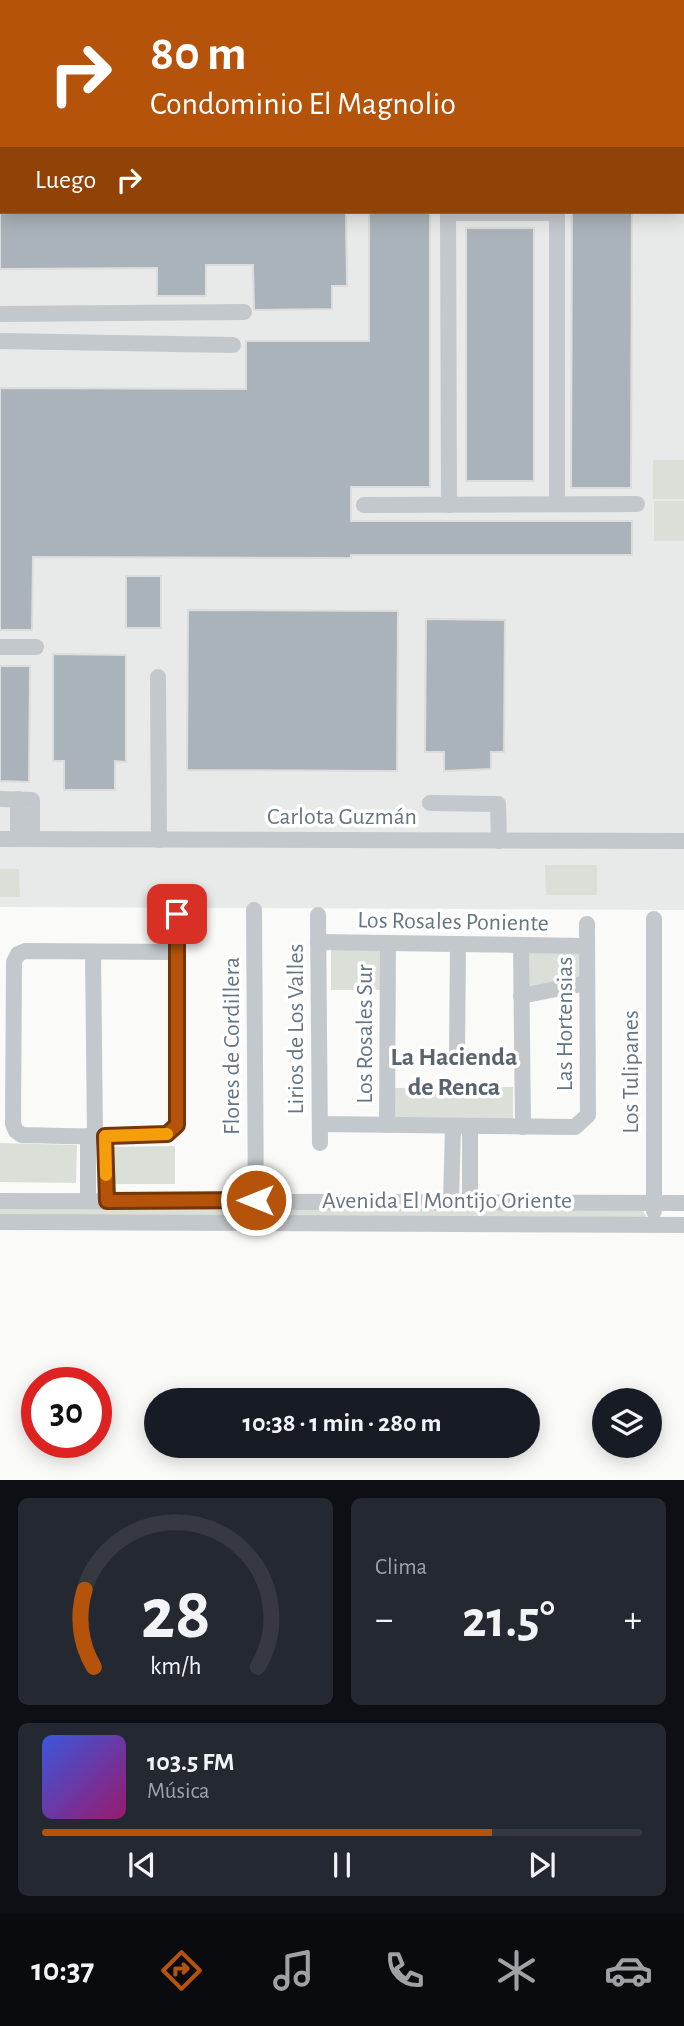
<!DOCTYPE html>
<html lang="es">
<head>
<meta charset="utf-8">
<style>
	body { margin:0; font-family:"Alegreya Sans",sans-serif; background:#242831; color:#f1f3f6; height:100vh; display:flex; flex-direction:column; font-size:26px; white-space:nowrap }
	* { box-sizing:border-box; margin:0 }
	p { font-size:23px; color:#9ea1a6 }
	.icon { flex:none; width:38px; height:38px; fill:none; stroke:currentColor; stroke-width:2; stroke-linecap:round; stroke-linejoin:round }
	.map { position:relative; height:1480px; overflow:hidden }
	.sheet { display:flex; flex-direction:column; gap:18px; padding:18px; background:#0d0f14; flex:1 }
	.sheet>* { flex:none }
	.guide { position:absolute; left:0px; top:0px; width:684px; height:214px; box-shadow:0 4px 18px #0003; background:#b45309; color:#fff; overflow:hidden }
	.controls { position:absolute; left:592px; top:1388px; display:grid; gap:14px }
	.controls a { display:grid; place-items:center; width:70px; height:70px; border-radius:50%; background:#171b24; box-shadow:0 4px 18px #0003; font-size:35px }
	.speed { position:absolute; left:21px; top:1367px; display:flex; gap:14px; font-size:35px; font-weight:700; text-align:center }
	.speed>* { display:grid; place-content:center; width:91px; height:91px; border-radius:50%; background:#171b24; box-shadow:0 4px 18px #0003; line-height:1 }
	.speed .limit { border:10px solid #d22; background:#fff; color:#111 }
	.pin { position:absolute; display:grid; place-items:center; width:60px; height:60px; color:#fff; margin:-30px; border-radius:14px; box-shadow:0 4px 10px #0006 }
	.me { position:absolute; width:77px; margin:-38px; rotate:270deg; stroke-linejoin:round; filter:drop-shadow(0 0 5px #0008) }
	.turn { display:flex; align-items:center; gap:24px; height:147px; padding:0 35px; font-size:32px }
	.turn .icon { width:91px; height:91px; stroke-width:2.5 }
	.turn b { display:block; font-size:49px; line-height:60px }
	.then { display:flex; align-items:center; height:66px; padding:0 35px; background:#0003; gap:14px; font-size:26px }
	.big { font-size:52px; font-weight:600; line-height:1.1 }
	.sheet .widget { flex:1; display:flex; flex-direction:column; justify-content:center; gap:10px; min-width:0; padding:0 24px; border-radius:10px; background:#242831 }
	.sheet .dial { align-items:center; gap:0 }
	.dial svg { height:182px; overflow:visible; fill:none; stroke:#363941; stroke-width:7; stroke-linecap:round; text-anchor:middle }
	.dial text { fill:#f1f3f6; stroke:none }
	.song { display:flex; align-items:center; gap:21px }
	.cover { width:84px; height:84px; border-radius:10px; background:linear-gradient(135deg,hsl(230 70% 55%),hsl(320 70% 35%)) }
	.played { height:7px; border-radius:4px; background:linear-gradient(90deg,#b45309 75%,#363941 75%) }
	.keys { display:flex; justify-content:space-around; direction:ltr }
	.heat { display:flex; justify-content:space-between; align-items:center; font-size:38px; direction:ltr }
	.sheet .tiles { flex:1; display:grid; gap:18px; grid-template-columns:1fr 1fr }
	.widget:last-child { grid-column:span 2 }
	.trip { position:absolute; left:144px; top:1388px; width:396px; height:70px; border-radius:35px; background:#171b24; box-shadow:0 4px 18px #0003; font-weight:600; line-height:70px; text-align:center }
	.tabs { display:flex; height:112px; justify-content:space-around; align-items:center; background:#090b0e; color:#9ea1a6 }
	.tabs .icon { width:49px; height:49px }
	.tabs .selected { color:#b45309 }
	.tabs b { font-size:32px; color:#f1f3f6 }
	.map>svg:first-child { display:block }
	.built { fill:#e8e9e9; fill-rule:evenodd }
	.green { fill:#dadfd7 }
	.building { fill:#aab3b9; stroke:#dcdcda; stroke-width:2 }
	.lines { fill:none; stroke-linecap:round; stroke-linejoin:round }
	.minor { stroke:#c3c8cc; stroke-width:16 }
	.route-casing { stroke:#753606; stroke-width:18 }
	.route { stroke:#b45309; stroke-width:12 }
	.slow { stroke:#f59e0b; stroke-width:12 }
	.labels { text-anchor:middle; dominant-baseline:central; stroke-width:7; stroke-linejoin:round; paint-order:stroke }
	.street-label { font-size:24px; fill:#657683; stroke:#fff }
	.neighbourhood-label { font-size:26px; font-weight:bold; fill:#57646e; stroke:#fff }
</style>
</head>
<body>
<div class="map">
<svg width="684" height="1480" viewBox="0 0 684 1480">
	<rect width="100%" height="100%" fill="#fafaf8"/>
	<path class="built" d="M0,0H684V910L0,907ZM2,2H682V212H2Z"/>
	<g class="green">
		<rect x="653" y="460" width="31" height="39"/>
		<rect x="654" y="501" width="30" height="40"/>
		<path d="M545,865H597V895H546Z"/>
		<path d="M0,869H19L20,897H0Z"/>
		<path d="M331,950H381L380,990H331Z"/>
		<path d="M526,951H581V980L527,991Z"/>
		<path d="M513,1087V1120L395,1121V1088Z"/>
		<path d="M0,1143L77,1145L76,1183L0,1182Z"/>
		<path d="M175,1146V1184H114L113,1147Z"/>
		<path d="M0,1206L247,1208L249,1215L0,1218Z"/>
		<path d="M266,1209H642L646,1216L644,1219L265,1216Z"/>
	</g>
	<g class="building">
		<path d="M0,212H346L347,286H332V309L254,310L253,265H206V296H157V268L0,269Z"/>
		<path d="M369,212H430V487H351V521H632V555H351V558L33,557L32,630H0V388L246,389V341H369Z"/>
		<path d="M572,212H632L631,488H571Z"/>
		<rect x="466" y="228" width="68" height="253"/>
		<rect x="126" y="576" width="35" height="52"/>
		<path d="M188,610L398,611L397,771L187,770Z"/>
		<path d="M426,619L505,620L504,752H491V769L444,771V752H425Z"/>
		<path d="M53,654L126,655V762L115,761V790H64V761H53Z"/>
		<path d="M0,666H30L29,782L0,781Z"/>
	</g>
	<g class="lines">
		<g class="minor">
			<path d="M448,0V2"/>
			<path d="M172,2L348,0"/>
			<path d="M557,2V0"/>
			<path d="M654,2V0"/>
			<path d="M0,3H2"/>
			<path d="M682,55H684"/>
			<path d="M0,119H2"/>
			<path d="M448,212L449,505"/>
			<path d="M448,213H557"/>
			<path d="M0,314L244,312"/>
			<path d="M0,341L233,345"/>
			<path d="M557,504V212"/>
			<path d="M364,505L637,504"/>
			<path d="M0,647H36"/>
			<path d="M158,677L159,840"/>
			<path d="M0,799L32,800V839"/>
			<path d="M18,799V839"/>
			<path d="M430,803L498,804L499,841"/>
			<path d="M0,839L684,841"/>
			<path d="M254,910L256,1209"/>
			<path d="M318,915L320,1143"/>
			<path d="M654,919V1211"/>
			<path d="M318,942L587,946"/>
			<path d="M521,945L523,1127"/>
			<path d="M93,952L95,1136"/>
			<path d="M177,952L25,951L18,954L14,962L13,1124L16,1131L22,1135C47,1135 162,1142 175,1128L177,1122V914"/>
			<path d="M521,996L587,983"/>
			<path d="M457,1056L458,944"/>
			<path d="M320,1124L575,1127L588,1115L587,924"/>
			<path d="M387,1125L388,943"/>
			<path d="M470,1128V1202"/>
			<path d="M88,1136V1201"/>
			<path d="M105,1136L107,1201"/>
			<path d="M0,1201L684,1203"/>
			<path d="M451,1202L453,1127"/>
			<path d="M0,1222L684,1225"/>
		</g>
	</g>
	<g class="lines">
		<g class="route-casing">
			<path id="route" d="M177,914V1125L167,1134L105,1136L107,1201L256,1200"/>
		</g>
		<use href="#route" class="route"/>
		<path class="slow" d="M106,1175L105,1136L167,1134"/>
	</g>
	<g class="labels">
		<g class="street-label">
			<text x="342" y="817">Carlota Guzmán</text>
			<text transform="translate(453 922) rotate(1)">Los Rosales Poniente</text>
			<text transform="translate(565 1024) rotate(-90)">Las Hortensias</text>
			<text transform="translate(296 1029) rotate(-90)">Lirios de Los Valles</text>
			<text transform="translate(365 1034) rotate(-90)">Los Rosales Sur</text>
			<text transform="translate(232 1046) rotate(-90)">Flores de Cordillera</text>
			<text transform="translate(631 1072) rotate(-90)">Los Tulipanes</text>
			<text x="447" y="1201">Avenida El Montijo Oriente</text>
		</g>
		<g class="neighbourhood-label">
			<text x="454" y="1057">La Hacienda<tspan x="454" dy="30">de Renca</tspan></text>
		</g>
	</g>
</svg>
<div class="controls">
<a><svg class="icon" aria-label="layers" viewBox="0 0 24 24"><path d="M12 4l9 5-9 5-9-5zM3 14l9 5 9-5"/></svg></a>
</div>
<div class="speed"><div class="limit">30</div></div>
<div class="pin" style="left:177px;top:914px;background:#d93025"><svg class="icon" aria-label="arrive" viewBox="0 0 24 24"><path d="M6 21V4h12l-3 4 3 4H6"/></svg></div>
<svg class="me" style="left:256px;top:1200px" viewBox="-20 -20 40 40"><circle r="17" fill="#b45309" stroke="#fff" stroke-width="3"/><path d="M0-11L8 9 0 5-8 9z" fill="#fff"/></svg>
<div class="trip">10:38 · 1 min · 280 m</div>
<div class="guide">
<div class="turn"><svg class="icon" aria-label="right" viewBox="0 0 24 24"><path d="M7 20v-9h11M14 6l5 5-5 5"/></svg><div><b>80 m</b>Condominio El Magnolio</div></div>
<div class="then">Luego<svg class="icon" aria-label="right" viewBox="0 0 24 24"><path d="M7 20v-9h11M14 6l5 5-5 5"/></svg></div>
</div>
</div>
<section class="sheet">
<div class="tiles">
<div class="widget dial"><svg viewBox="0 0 100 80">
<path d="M14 69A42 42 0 1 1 86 69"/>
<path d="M14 69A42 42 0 0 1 10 35" stroke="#b45309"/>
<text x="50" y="56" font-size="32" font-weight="700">28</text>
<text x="50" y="72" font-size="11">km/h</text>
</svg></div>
<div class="widget"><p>Clima</p>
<div class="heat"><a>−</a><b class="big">21.5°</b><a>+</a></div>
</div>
<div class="widget">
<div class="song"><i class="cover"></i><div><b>103.5 FM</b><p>Música</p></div></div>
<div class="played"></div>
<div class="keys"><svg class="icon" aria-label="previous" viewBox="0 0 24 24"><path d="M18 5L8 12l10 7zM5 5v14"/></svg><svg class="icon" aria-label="pause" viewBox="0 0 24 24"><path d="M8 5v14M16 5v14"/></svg><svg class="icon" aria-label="next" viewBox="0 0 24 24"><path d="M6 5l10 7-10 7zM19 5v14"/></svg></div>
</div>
</div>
</section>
<nav class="tabs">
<b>10:37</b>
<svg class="icon selected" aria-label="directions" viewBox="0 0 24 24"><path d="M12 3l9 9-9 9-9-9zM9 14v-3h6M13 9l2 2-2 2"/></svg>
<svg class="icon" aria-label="music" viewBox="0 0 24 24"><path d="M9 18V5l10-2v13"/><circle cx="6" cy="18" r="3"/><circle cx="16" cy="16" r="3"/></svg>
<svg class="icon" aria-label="phone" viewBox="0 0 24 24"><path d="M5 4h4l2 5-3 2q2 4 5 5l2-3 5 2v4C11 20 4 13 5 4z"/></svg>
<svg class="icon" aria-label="climate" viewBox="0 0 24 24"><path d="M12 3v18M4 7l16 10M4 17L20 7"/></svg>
<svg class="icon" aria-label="car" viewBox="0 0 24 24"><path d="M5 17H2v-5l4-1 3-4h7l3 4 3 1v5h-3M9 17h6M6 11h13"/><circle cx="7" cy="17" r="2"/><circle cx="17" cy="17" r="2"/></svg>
</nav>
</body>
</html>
